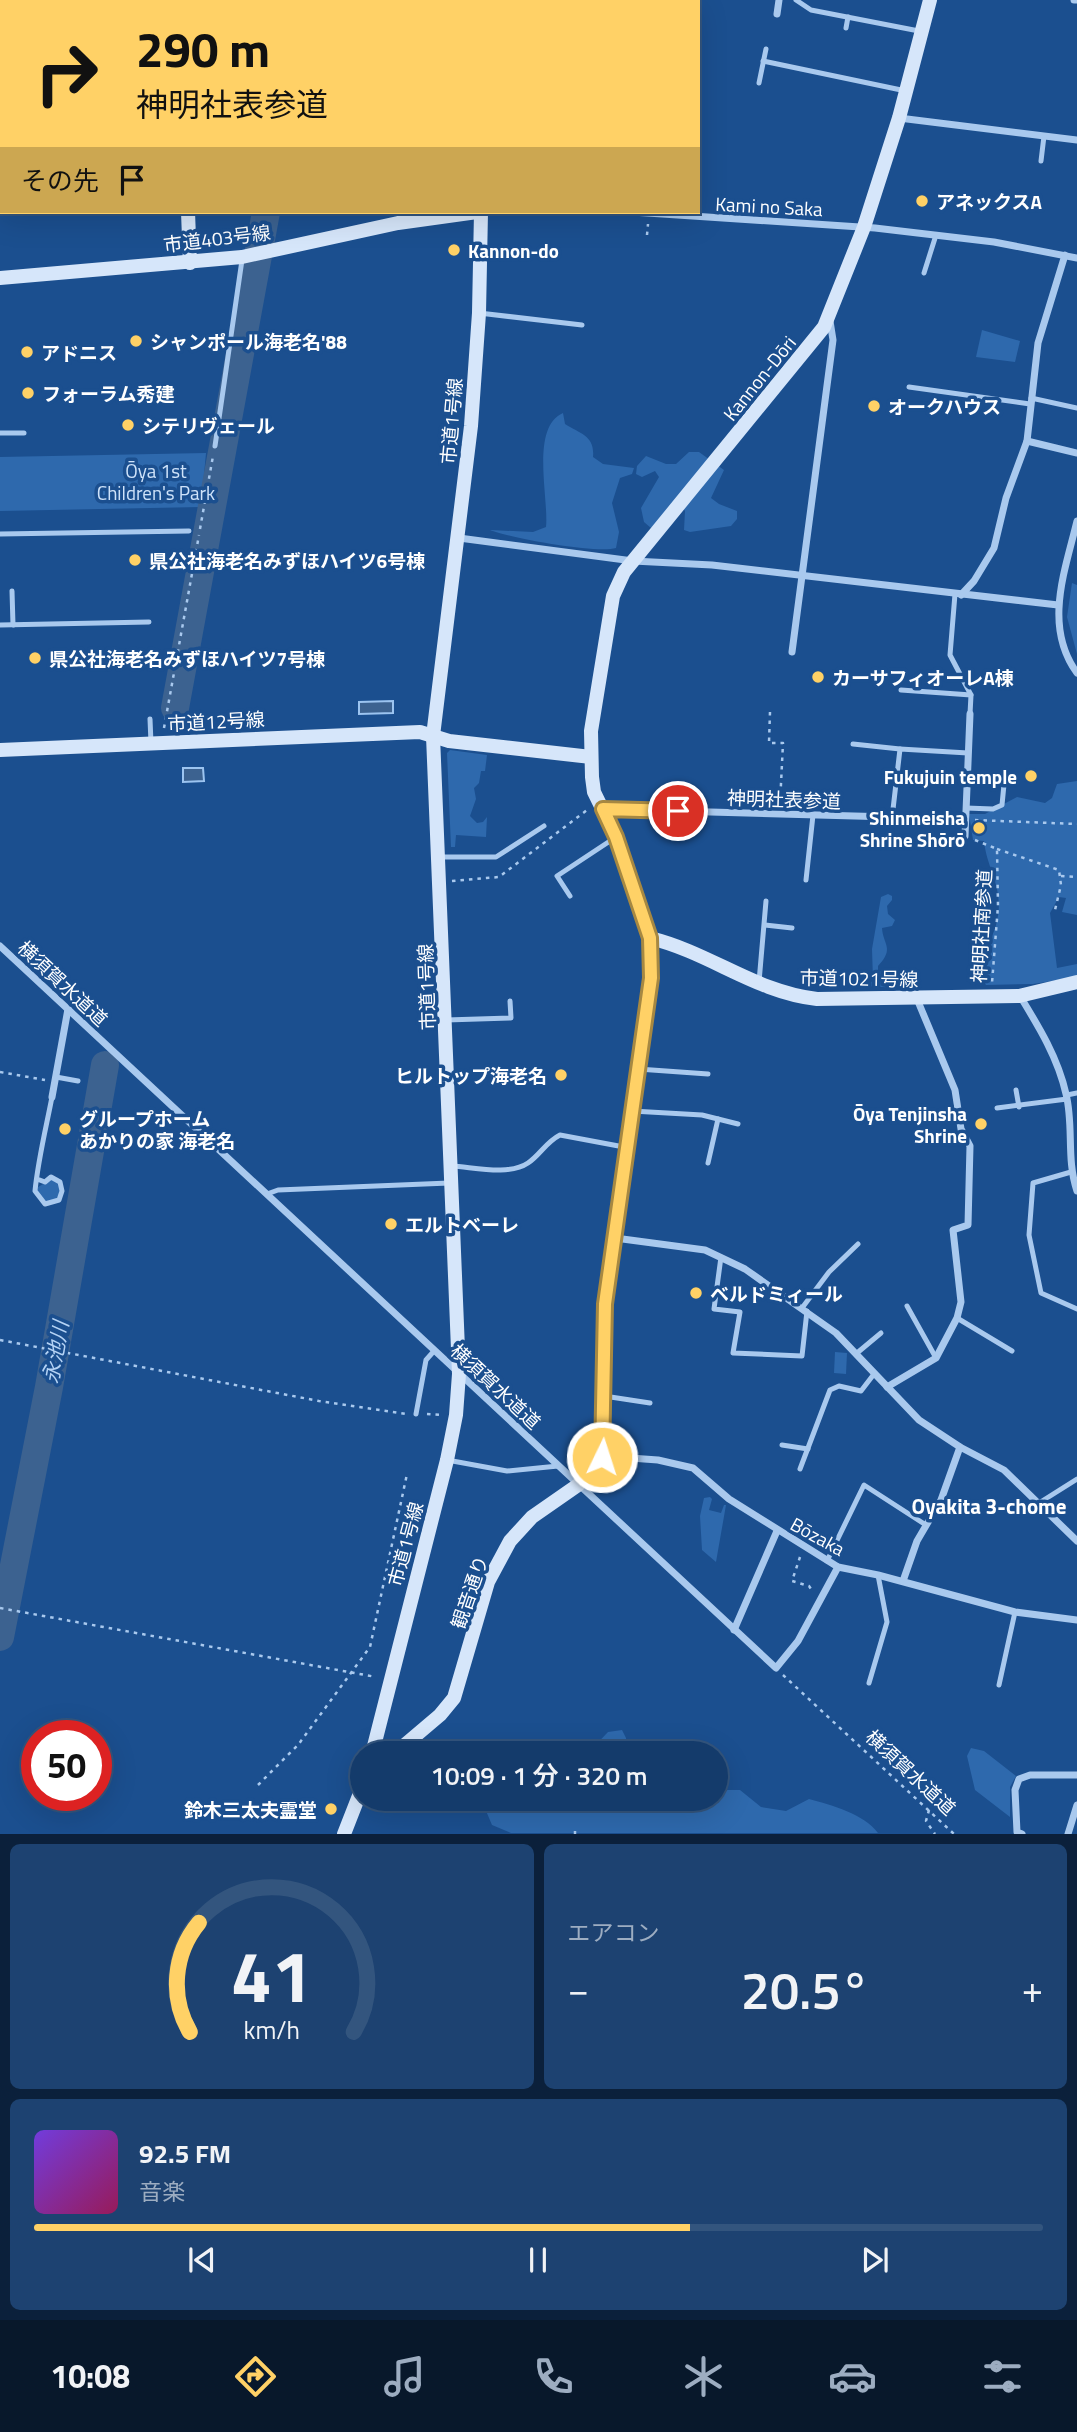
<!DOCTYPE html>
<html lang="ja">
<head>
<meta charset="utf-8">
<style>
	body { margin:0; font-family:"Titillium Web","Noto Sans JP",sans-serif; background:#1d4271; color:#f1f3f6; height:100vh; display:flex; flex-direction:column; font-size:26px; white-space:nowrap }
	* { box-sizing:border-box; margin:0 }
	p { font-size:23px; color:#9dadc1 }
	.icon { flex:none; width:38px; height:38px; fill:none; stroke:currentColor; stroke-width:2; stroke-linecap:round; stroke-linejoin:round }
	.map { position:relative; height:1834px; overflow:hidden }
	.side { display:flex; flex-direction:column; gap:10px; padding:10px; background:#0b203b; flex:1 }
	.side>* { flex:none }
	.guide { position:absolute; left:0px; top:0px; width:700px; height:214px; box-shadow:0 7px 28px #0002,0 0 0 2px #33557e; background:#ffd166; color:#111; overflow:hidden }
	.speed { position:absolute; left:21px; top:1720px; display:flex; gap:14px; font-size:35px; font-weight:700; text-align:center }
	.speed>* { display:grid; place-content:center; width:91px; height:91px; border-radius:50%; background:#143b6b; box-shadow:0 7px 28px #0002,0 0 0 2px #33557e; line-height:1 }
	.speed .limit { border:10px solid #d22; background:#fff; color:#111 }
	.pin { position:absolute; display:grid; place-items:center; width:60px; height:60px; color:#fff; margin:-30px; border:4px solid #fff; border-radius:50%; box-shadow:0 2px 7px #0007 }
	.me { position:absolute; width:77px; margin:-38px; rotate:4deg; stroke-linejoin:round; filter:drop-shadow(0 0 5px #0008) }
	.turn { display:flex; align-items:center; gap:24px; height:147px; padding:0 21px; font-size:32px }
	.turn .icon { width:91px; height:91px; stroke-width:2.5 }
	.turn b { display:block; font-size:49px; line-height:60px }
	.then { display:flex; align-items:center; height:66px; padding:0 21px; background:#0003; gap:14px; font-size:26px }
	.big { font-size:52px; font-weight:600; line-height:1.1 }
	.side .card { flex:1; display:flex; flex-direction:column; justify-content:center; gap:10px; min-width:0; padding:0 24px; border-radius:10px; background:#1d4271 }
	.side .dial { align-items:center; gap:0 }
	.dial svg { height:182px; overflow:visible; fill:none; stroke:#33557e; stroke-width:7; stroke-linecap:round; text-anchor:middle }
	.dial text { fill:#f1f3f6; stroke:none }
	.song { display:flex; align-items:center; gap:21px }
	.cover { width:84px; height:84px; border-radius:10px; background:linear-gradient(135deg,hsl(260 70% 55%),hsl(330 70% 35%)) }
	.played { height:7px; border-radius:4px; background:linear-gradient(90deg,#ffd166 65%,#33557e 65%) }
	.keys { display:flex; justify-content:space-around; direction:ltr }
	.heat { display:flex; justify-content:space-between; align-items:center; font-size:38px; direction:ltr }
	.side .tiles { flex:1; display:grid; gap:10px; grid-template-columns:1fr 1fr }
	.card:last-child { grid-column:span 2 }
	.trip { position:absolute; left:350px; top:1741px; width:378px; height:70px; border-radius:35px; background:#143b6b; box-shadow:0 7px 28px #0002,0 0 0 2px #33557e; font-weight:600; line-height:70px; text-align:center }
	.menu { display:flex; height:112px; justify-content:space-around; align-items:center; background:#08182b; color:#9dadc1 }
	.menu .icon { width:49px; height:49px }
	.menu .on { color:#ffd166 }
	.menu b { font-size:32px; color:#f1f3f6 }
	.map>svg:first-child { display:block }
	.green { fill:#2e69ad }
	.water { fill:#3c6290; stroke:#9cc4f0; stroke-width:2 }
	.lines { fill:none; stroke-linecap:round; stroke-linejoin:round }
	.river { stroke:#3c6290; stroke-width:28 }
	.path { stroke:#a9c9ee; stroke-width:2.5; stroke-dasharray:3.5 5; stroke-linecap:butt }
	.lane { stroke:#a9c9ee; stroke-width:5 }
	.street { stroke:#a9c9ee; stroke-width:7 }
	.secondary { stroke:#d6e6fa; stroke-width:14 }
	.route-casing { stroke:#a68842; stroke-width:18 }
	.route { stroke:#ffd166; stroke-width:12 }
	.poi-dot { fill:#ffd166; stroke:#1b4f8f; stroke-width:2.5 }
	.labels { text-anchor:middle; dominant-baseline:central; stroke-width:7; stroke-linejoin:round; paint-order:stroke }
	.poi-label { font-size:19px; font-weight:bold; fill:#fff; stroke:#1b4f8f; text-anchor:start }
	.street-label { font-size:19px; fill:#fff; stroke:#1b4f8f }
	.park-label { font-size:19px; fill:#cfe3fa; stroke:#1b4f8f }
	.water-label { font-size:21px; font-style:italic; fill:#b5d3f5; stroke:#1b4f8f }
	.neighbourhood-label { font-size:21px; font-weight:bold; fill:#fff; stroke:#1b4f8f }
</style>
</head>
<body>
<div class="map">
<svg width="1077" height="1834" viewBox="0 0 1077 1834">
	<rect width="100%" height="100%" fill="#1b4f8f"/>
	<g class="green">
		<path d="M982,330L1020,341L1015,362L976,357Z"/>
		<path d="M563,413L565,424C581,434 595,436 593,457L603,464L634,468L632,474L620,478L612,503L619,532L616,548C597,554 510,538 490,530L533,532L546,527C549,499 530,427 563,413Z"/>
		<path d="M689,452H699L724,470L711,498L719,504L737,511V519L731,526L690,532L684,530L685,511L679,502L651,528L644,522L641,508L659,477L655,471L642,477L636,474L637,466L646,456L666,464H676Z"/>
		<path d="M206,453L201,507L0,511V457Z"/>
		<path d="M1072,583L1077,585V654L1067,617Z"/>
		<path d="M450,750L487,755L485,771H481L479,783L474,788L476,799L470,816L477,823L483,822L487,817L486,837L456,835L455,847H451L447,753Z"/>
		<path d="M1077,781V915L1062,912L1066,898L1059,897L1050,913L1057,968L1077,964V977L1033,984L986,985C970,964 991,945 996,925C1006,889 987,871 984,841L973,840L969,814H985L1017,797L1045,803L1052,798L1057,784Z"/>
		<path d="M888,894L892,896V900L887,906L888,914L895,920L892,926L882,928C883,945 895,948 878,966V971L903,976L904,983L897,988L853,985L854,979L859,978L871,983L873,980L872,949L881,897Z"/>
		<path d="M52,1179L58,1183L61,1191L56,1200L46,1202L37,1192L38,1187Z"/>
		<path d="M835,1352L847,1353L846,1374L834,1373Z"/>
		<path d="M710,1497L712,1499L709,1510L721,1513L724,1505H726L716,1562L702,1550L700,1516L704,1498Z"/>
		<path d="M622,1730L626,1738L627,1753H588L608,1732Z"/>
		<path d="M971,1748L984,1751L1016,1776L1010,1787V1817L975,1790L967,1756Z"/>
		<path d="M716,1790H740L761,1807L786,1811L809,1799C832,1805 864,1814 878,1833H511L492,1825L481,1799H537L546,1807L551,1799H716Z"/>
	</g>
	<g class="water">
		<path d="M393,701V713L359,714V702Z"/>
		<path d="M183,768H203L204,781L183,782Z"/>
	</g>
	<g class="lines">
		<g class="river">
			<path d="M307,2V0"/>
			<path d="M175,708L266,212"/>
			<path d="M0,1637L49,1387L105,1065"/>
		</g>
		<g class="path">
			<path d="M647,235L648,224"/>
			<path d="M200,529L213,456"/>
			<path d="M770,712L769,743H783L780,804"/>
			<path d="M164,728L199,535"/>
			<path d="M978,773L996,774"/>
			<path d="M975,820L1077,824"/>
			<path d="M975,840L997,849L998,906L992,983"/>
			<path d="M997,849L1059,870L1061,885L1055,910"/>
			<path d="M1061,876L1077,877"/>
			<path d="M452,881L499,877L587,810"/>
			<path d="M0,1072L45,1080"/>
			<path d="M0,1340L319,1401L406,1414"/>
			<path d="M427,1414L441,1415"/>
			<path d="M800,1557L792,1581L809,1586L813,1592"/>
			<path d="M0,1608L376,1677"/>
			<path d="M783,1675L954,1834"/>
			<path d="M258,1785L298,1745L370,1647L407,1474"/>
			<path d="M929,1810L926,1821L935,1834"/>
			<path d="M575,1834V1831"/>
		</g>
		<g class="lane">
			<path d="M796,0L811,10L919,31"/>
			<path d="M846,28L848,17"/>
			<path d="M763,61L906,91"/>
			<path d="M759,83L766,49"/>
			<path d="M1041,161L1044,136"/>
			<path d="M924,273L936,235"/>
			<path d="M479,313L582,325"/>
			<path d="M909,387L1030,404"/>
			<path d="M1031,398L1077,408"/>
			<path d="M0,433H24"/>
			<path d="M215,446L242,260"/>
			<path d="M0,534L189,531"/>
			<path d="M12,591L13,625"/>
			<path d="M955,594L950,655L971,695L970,714"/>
			<path d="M0,625L149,622"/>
			<path d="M901,690L971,695"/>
			<path d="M150,719L151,743"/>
			<path d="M853,744L900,749"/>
			<path d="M966,808L993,809L1002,805L1005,774"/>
			<path d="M892,818L900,749L968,753"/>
			<path d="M439,857H496L544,826"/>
			<path d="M806,880L813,815"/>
			<path d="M570,896L557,876L613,839"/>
			<path d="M765,925L792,928"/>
			<path d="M759,982L766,901"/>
			<path d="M446,1020L511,1018L510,1001"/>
			<path d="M638,1069L708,1074"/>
			<path d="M56,1077L78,1081"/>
			<path d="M1016,1090L1019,1107"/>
			<path d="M1067,1095L1077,1093"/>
			<path d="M997,1108L1067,1099"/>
			<path d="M632,1111L702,1115L738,1124"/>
			<path d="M708,1163L718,1119"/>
			<path d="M452,1166C473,1167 509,1176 528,1163C540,1155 546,1142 560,1135L624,1147"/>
			<path d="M1071,1172L1033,1183L1029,1235L1041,1293L1077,1309"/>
			<path d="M37,1179L45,1182L51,1177L60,1182L62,1191L59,1200L45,1204L35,1191C38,1160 46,1128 52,1097"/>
			<path d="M267,1194L278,1190L449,1183"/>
			<path d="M721,1257L714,1309L740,1312L733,1353L802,1356L807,1311"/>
			<path d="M907,1306L936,1358"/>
			<path d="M802,1308L829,1272L858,1244"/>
			<path d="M957,1318L1012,1351"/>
			<path d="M857,1353L881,1333"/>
			<path d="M604,1396L650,1403"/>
			<path d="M416,1414L426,1360L434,1351"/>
			<path d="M782,1445L808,1449"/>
			<path d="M447,1460L507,1471L558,1466"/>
			<path d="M800,1469L830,1390L839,1386L861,1391L874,1374"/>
			<path d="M1039,1503L1077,1479"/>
			<path d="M827,1561L864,1485L926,1525"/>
			<path d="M869,1683L887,1622L878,1575"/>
			<path d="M999,1685L1015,1612"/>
		</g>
		<g class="street">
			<path d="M1074,0H1077"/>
			<path d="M777,14L779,0"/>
			<path d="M899,118L1077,140"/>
			<path d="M632,212L875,228L994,242L1077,258"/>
			<path d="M1027,441L1077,453"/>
			<path d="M1077,521C1065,571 1043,626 1077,673"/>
			<path d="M459,538L633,561L712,565L1058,605"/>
			<path d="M961,595L974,581L994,548L1006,498L1027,441L1038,343L1065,255"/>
			<path d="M792,652L833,340L830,321"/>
			<path d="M603,809L965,819"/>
			<path d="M965,836L970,714"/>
			<path d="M0,946L776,1668L798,1641L838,1567"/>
			<path d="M1020,996C1039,1027 1058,1058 1066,1094C1074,1126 1066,1159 1077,1191"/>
			<path d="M52,1097L68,1009"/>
			<path d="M615,1238L705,1250L745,1269L836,1333L919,1420L960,1447L1004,1470L1077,1541"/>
			<path d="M887,1387L936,1358L957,1318L961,1302L953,1230L968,1225L970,1146L961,1129L955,1090L917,999"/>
			<path d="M602,1456L658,1460L693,1468L729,1499L838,1567L878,1575L1015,1612L1077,1620"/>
			<path d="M903,1581L917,1541L941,1500L960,1447"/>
			<path d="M734,1630L777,1531"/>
			<path d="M1022,1834L1017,1832L1015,1790L1019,1779L1030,1775H1077"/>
			<path d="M1068,1834L1077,1805"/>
		</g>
		<g class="secondary">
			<path d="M183,0V2"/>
			<path d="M500,2V0"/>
			<path d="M188,212L190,263"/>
			<path d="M0,278L242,257L398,223L477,212"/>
			<path d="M0,750L420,732L449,741L591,757"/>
			<path d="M650,938C711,953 755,992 817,999L1019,996L1077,982"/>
			<path d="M372,1754L447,1460L456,1415L459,1374L433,736L471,426L479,313L481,212"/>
			<path d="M394,1754L440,1715L454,1698L488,1582L510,1541L532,1517L578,1485L602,1456L605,1304L651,978L650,938L616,837L594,792L592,777L591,731L613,596L624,572L824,327L864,227L899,118L930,0"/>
			<path d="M344,1834L362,1788"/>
		</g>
	</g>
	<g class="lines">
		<g class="route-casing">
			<path id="route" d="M602,1457L605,1304L651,978L650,938L616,837L603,809L678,811"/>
		</g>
		<use href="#route" class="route"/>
	</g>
	<g class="poi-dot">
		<circle cx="922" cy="201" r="7"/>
		<circle cx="454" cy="250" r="7"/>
		<circle cx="136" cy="341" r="7"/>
		<circle cx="27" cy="352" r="7"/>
		<circle cx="28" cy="393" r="7"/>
		<circle cx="874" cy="406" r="7"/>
		<circle cx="128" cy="425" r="7"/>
		<circle cx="135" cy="560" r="7"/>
		<circle cx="35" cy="658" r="7"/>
		<circle cx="818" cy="677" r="7"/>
		<circle cx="1031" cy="776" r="7"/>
		<circle cx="979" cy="828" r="7"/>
		<circle cx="561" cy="1075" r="7"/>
		<circle cx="981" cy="1124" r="7"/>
		<circle cx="65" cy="1129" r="7"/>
		<circle cx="391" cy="1224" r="7"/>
		<circle cx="696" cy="1293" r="7"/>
		<circle cx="331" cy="1809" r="7"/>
	</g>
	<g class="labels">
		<g class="poi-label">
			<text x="936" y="201">アネックスA</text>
			<text x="468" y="250">Kannon-do</text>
			<text x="150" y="341">シャンポール海老名'88</text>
			<text x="41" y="352">アドニス</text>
			<text x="42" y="393">フォーラム秀建</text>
			<text x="888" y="406">オークハウス</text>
			<text x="142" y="425">シテリヴェール</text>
			<text x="149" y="560">県公社海老名みずほハイツ6号棟</text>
			<text x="49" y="658">県公社海老名みずほハイツ7号棟</text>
			<text x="832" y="677">カーサフィオーレA棟</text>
			<text x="1017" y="776" text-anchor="end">Fukujuin temple</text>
			<text x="965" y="817" text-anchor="end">Shinmeisha<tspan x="965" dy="22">Shrine Shōrō</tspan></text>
			<text x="547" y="1075" text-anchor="end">ヒルトップ海老名</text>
			<text x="967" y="1113" text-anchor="end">Ōya Tenjinsha<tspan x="967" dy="22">Shrine</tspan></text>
			<text x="79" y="1118">グループホーム<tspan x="79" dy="22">あかりの家 海老名</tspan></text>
			<text x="405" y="1224">エルトベーレ</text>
			<text x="710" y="1293">ベルドミィール</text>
			<text x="317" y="1809" text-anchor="end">鈴木三太夫霊堂</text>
		</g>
		<g class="street-label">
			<text transform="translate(769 206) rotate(3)">Kami no Saka</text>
			<text transform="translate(217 238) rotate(-7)">市道403号線</text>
			<text transform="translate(759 378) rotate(-51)">Kannon-Dōri</text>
			<text transform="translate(451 421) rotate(-85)">市道1号線</text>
			<text transform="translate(216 721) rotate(-3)">市道12号線</text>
			<text transform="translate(784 799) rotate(2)">神明社表参道</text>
			<text transform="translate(981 926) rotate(-87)">神明社南参道</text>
			<text transform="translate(859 978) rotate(1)">市道1021号線</text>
			<text transform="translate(63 983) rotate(43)">横須賀水道道</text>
			<text transform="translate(426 987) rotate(-92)">市道1号線</text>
			<text transform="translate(496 1386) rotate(43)">横須賀水道道</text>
			<text transform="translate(818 1536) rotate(29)">Bōzaka</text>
			<text transform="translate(405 1544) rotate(-75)">市道1号線</text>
			<text transform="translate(469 1592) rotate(-71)">観音通り</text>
			<text transform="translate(911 1772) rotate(43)">横須賀水道道</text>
		</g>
		<g class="park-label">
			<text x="156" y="470">Ōya 1st<tspan x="156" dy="22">Children's Park</tspan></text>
		</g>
		<g class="water-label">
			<text transform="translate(55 1352) rotate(-80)">永池川</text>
		</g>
		<g class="neighbourhood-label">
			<text x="989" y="1506">Oyakita 3-chome</text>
		</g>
	</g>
</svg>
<div class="speed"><div class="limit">50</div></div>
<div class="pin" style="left:678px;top:811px;background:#d93025"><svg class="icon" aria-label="arrive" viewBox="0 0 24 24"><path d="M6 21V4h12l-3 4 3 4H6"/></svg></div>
<svg class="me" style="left:602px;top:1457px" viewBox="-20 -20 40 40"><circle r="17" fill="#ffd166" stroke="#fff" stroke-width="3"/><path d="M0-11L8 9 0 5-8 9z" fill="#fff"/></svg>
<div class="trip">10:09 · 1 分 · 320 m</div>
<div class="guide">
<div class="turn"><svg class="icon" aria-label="right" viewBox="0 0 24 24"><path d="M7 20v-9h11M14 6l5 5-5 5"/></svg><div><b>290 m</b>神明社表参道</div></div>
<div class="then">その先<svg class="icon" aria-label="arrive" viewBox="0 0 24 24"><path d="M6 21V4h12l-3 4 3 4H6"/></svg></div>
</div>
</div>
<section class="side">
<div class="tiles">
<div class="card dial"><svg viewBox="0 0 100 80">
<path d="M14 69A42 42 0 1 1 86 69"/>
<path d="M14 69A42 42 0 0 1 18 21" stroke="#ffd166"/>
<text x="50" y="56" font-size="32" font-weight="700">41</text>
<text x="50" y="72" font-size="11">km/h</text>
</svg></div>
<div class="card"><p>エアコン</p>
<div class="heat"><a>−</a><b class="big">20.5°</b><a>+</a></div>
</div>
<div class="card">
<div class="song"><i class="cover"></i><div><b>92.5 FM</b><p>音楽</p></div></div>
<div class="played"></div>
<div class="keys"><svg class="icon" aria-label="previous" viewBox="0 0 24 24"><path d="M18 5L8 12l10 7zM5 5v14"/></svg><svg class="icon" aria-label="pause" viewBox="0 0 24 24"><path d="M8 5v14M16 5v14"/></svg><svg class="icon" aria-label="next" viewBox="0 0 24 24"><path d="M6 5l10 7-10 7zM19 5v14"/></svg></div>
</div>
</div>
</section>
<nav class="menu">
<b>10:08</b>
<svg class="icon on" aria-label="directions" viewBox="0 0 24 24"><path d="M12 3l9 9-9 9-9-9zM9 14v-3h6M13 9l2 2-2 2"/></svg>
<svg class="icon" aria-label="music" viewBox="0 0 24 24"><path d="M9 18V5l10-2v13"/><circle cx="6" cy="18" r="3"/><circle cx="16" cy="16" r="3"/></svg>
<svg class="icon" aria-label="phone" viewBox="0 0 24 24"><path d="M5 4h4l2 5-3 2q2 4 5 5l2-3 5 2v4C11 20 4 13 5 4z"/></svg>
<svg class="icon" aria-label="climate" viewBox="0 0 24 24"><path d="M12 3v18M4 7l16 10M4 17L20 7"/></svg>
<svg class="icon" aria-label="car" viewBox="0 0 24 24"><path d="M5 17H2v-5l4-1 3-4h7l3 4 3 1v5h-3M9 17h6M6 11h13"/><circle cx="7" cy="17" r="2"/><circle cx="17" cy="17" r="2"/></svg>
<svg class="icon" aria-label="filters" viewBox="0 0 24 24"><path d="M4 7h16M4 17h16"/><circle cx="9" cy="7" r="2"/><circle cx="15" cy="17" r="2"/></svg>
</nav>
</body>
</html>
